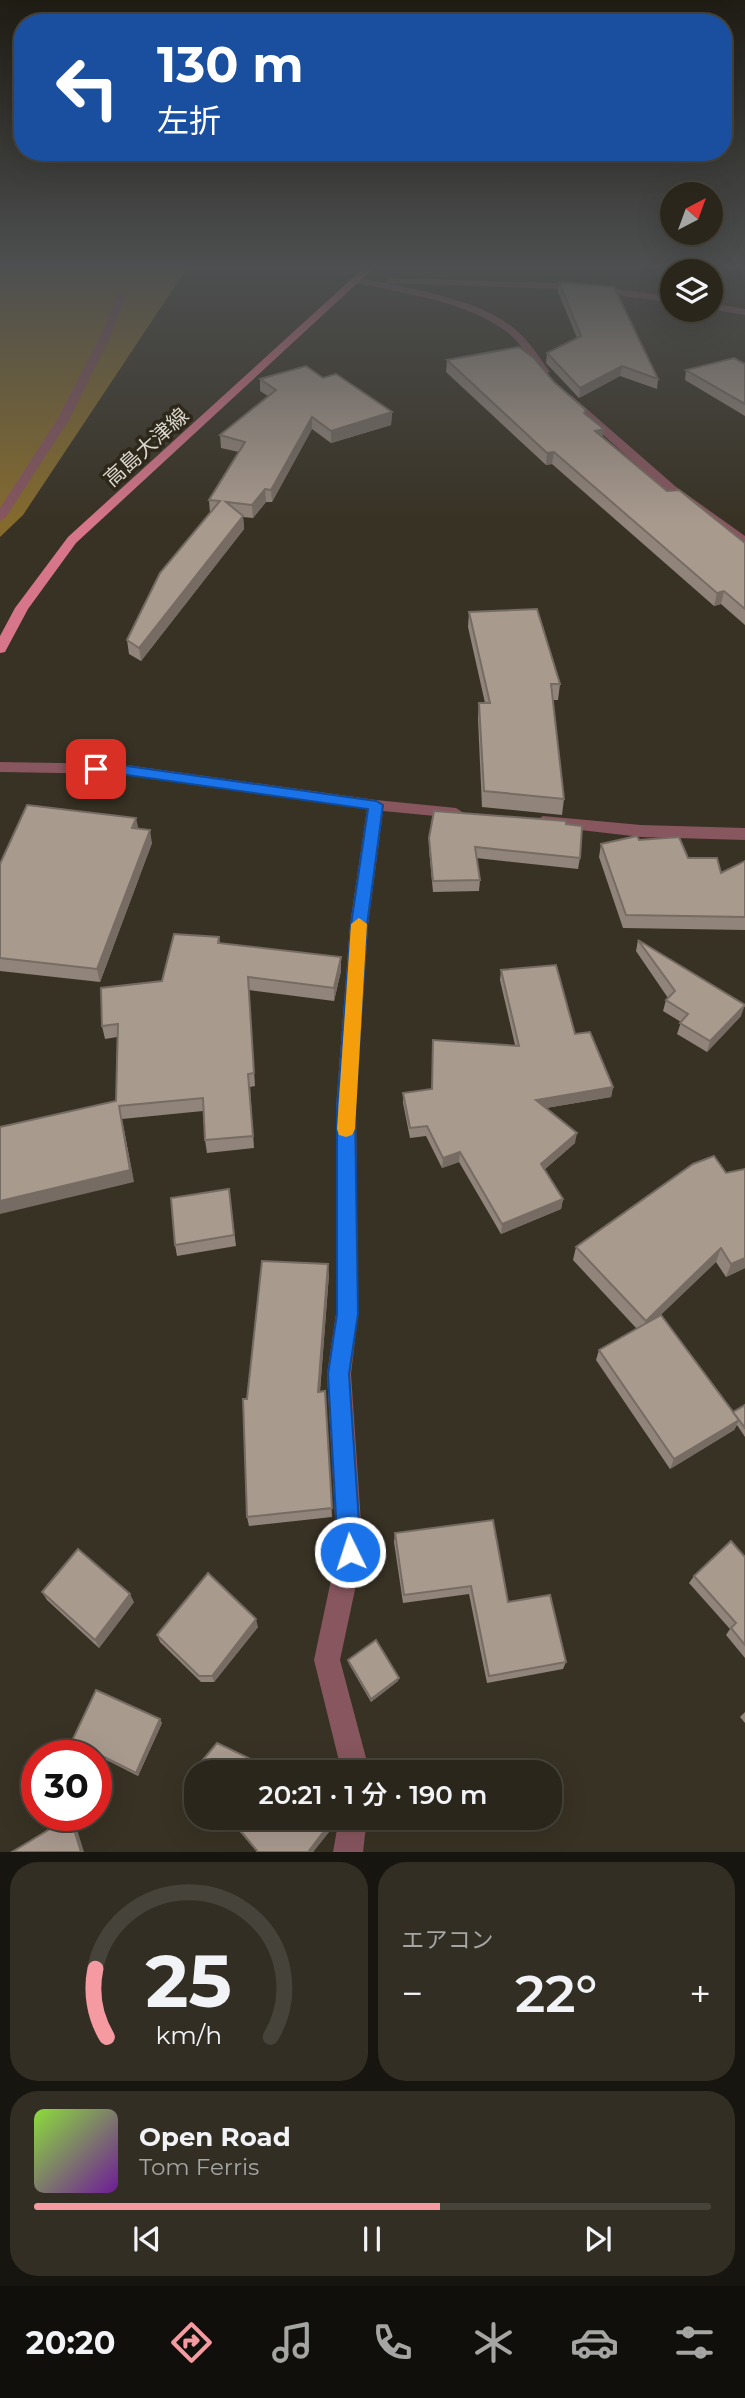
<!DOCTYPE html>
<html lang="ja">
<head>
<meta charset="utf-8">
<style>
	body { margin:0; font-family:Montserrat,"Noto Sans JP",sans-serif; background:#322e24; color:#f1f3f6; height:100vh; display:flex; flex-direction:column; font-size:26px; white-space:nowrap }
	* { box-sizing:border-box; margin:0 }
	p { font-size:23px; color:#a5a5a3 }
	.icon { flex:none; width:38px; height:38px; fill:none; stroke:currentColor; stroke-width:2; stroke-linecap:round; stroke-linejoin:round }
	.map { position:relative; height:1852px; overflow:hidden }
	.details { display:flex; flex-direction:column; gap:10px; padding:10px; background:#17150f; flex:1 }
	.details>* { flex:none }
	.banner { position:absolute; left:14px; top:14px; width:718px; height:147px; border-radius:28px; box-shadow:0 7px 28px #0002,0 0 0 2px #46433a; background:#1a4fa0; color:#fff; overflow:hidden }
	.needle { width:46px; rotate:41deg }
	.buttons { position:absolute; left:660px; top:182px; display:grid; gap:14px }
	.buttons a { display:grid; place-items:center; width:63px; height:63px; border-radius:50%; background:#2a261b; box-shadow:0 7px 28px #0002,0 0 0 2px #46433a; font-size:35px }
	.speed { position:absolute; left:21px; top:1740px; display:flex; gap:14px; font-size:35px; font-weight:700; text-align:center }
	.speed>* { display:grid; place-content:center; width:91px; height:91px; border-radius:50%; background:#2a261b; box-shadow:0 7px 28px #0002,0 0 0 2px #46433a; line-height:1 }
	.speed .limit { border:10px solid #d22; background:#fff; color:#111 }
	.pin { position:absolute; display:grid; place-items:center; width:60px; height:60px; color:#fff; margin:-30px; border-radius:14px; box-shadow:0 4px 10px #0006 }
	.me { position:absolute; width:77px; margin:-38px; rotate:356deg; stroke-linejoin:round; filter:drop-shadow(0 0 5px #0008) }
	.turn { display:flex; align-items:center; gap:24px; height:147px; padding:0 28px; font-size:32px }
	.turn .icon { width:91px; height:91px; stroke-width:2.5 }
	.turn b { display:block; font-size:49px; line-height:60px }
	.big { font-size:52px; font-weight:600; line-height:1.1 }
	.details .widget { flex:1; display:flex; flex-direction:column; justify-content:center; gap:10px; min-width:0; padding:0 24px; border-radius:28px; background:#322e24 }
	.details .dial { align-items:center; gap:0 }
	.dial svg { height:182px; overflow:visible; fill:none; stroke:#46433a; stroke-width:7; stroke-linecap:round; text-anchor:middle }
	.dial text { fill:#f1f3f6; stroke:none }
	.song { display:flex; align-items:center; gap:21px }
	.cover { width:84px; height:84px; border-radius:10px; background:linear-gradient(135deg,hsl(90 70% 55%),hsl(280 70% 35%)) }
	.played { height:7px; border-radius:4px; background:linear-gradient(90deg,#f49aa0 60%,#46433a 60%) }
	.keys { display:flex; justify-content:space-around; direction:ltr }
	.heat { display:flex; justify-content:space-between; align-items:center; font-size:38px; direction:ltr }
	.details .tiles { flex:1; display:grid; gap:10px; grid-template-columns:1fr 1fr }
	.widget:last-child { grid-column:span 2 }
	.trip { position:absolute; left:184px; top:1760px; width:378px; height:70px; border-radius:28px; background:#2a261b; box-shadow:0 7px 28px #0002,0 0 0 2px #46433a; font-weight:600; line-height:70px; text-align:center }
	.dock { display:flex; height:112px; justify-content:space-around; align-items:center; background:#110f0b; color:#a5a5a3 }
	.dock .icon { width:49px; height:49px }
	.dock .selected { color:#f49aa0 }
	.dock b { font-size:32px; color:#f1f3f6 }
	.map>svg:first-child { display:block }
	.forest { fill:#846a2d }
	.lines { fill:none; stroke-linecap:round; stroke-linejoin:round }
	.minor { fill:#87565f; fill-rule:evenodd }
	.major { fill:#d7758a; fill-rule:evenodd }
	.wall { fill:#91847a }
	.shaded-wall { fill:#766c63 }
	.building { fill:#a99a8e; stroke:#766c63; stroke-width:2 }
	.route { fill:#1a73e8; stroke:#114b97; stroke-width:2 }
	.slow { fill:#f59e0b }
	.labels { text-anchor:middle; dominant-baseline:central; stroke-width:7; stroke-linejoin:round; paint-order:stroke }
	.far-street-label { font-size:21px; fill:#dad6cd; stroke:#2e281b }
</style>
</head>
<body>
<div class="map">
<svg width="745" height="1852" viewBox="0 0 745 1852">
	<rect width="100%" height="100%" fill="#383224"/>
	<path class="forest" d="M0,265H189L23,515L0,537Z"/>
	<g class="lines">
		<g class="minor">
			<path d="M356,277C404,288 478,297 516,330C529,341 540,358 550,372L541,374C530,361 521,343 507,332C465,300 402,294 353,282L351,280Z"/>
			<path d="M391,278L584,284L672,297V303L584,290L388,283L386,281Z"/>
			<path d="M119,292L127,294L109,339L69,420L6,517L0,521V508L57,420L99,339Z"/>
			<path d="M710,303L745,309V315L710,309Z"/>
			<path d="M564,396H572L675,486L745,536V546L667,492L564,400Z"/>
			<path d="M0,762L120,764L376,800L456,808L464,813L456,818L383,811L368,925L356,1108L358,1314L351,1374L363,1552L340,1660L370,1773H342L314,1660L337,1552L327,1374L336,1314V1108L350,925L367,809L120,774L0,772Z"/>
			<path d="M543,816L641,825L745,828V840L641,837L537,825L535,821Z"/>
			<path d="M339,1818H367L363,1852H333Z"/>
		</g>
		<path class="major" d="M367,265H377L76,543L28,609L5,652L0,653V636L15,608L68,537Z"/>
	</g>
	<g class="wall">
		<path d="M559,282L658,379L657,389L620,376L579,398L546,363L547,353L577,338L558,292Z"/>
		<path d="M447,360L554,382L586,410L585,414L603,437L667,491L745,543V625L721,604L714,606L552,464L546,465L446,372Z"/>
		<path d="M745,364V416L685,380L686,370Z"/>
		<path d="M323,378L392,412L391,425L331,443L312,429L272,502H266L253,518L243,517L244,529L141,661L129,654L127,640L210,513L209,500L239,452L221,448L220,435L268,396L260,391V379Z"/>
		<path d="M469,612L560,684L558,700H553L564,799L562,815L482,807L478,719L479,703H485L468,627Z"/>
		<path d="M566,824L580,858L578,869L476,858L480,880L479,891L433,892L429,849V838Z"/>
		<path d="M138,828L152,843L100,982L0,971V864Z"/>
		<path d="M639,840L688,858L721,873L745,861V930L623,928L599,857L601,844Z"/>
		<path d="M219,937L220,943L341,957V971L334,1001L249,990L255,1086L250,1087L254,1148L207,1153L205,1140L203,1111L122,1119L134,1182L116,1101L117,1037L105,1039L102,1026Z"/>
		<path d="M638,940L741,1016L707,1052L677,1034L681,1022L663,1011L666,1000L668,998L636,951Z"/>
		<path d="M501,970L575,1034L613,1087L611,1097L546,1108L575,1143L544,1170L563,1199L561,1209L501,1234L459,1162L442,1168L426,1136L410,1138L403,1103V1093L431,1089L515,1045L500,980Z"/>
		<path d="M693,1164L745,1268L726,1277L716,1262L658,1317L733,1412L745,1405V1437L737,1425L734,1430L670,1469L596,1360L599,1350L637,1329L573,1260L576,1247Z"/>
		<path d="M229,1189L236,1246L177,1256L175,1245Z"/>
		<path d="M329,1274L320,1392L325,1391L332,1517L249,1526L247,1517V1399Z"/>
		<path d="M395,1533L508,1602L566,1662L563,1669L487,1683L469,1594L403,1603L394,1542Z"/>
		<path d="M745,1557V1658L726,1635L730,1629L689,1583L694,1576Z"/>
		<path d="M42,1592L134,1602L99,1648L47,1600Z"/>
		<path d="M258,1627L214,1682H201L160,1642L157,1635Z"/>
		<path d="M348,1660L398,1681L371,1702L349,1664Z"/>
		<path d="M745,1712V1723L740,1717Z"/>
		<path d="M162,1723L138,1776L75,1744L72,1741Z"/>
		<path d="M228,1818H337L336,1823L313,1852H257Z"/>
	</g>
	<g class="shaded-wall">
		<path d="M622,366L620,376L579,398L580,388Z"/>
		<path d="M392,412L391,425L331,443V431Z"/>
		<path d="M312,417V429L272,502L271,490Z"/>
		<path d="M604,429L602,441L595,431Z"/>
		<path d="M554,452L552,464L546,465L547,453Z"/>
		<path d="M265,489L266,502L253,518L252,505Z"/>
		<path d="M243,516L244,529L141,661L139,648Z"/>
		<path d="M724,591L721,604L714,606L717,593Z"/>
		<path d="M136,818L139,831L132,828Z"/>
		<path d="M150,830L152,843L100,982L97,969Z"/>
		<path d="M341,957V971L334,1001V988Z"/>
		<path d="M745,1005L741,1016L707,1052L710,1041Z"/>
		<path d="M613,1087L611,1097L534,1110L536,1100Z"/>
		<path d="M119,1106L134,1182L0,1214V1201Z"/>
		<path d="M577,1133L575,1143L539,1174L541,1164Z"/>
		<path d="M460,1152L459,1162L442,1168L443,1158Z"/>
		<path d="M563,1199L561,1209L501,1234L502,1224Z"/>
		<path d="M721,1248L716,1262L641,1334L646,1321Z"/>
		<path d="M745,1258V1268L726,1277L731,1264Z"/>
		<path d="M328,1264L329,1274L319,1402L318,1392Z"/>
		<path d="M739,1420L734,1430L670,1469L674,1459Z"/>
		<path d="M130,1594L134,1602L99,1648L95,1640Z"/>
		<path d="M256,1619L258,1627L214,1682L212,1676Z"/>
		<path d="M399,1678L398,1681L371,1702V1699Z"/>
		<path d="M160,1719L162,1723L138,1776L136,1773Z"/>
		<path d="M70,1817L75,1823L84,1852H81Z"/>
		<path d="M334,1818H337L336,1823L313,1852H308Z"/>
	</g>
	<g class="building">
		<path d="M559,282L614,287L658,379L622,366L580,388L547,353L581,336Z"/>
		<path d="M519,347L534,358L554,382L586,410L584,413L604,429L595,431L667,491L679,490L745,543V609L724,591L717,593L554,452L547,453L447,360Z"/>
		<path d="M734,358L745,364V404L686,370Z"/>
		<path d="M306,366L323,378L336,374L392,412L331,431L312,417L271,490L265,489L252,505L226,502L243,516L139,648L127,640L160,573L220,501L209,500L245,442L220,435L276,390L260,379Z"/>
		<path d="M537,609L560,684H551L564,799L484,791L479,703H490L469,612Z"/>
		<path d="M27,805L136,818L132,828L150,830L97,969L0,958V864Z"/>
		<path d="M434,811L566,821V824L582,826L580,858L475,847L480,880L433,881L429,838Z"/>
		<path d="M637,836L639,840L679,837L688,858H717L721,873L745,861V917L626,915L601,844Z"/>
		<path d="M174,934L219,937L218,943L341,957L334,988L248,977L254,1073L248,1074L253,1136L205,1140L203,1098L119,1106L130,1170L0,1201V1127L116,1101L118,1024L102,1026L101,988L162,981Z"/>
		<path d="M638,940L745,1005L710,1041L680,1023L688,1014L666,1000L675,991Z"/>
		<path d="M556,965L575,1034L590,1032L613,1087L536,1100L577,1133L541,1164L563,1199L502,1224L460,1152L443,1158L427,1126L410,1128L403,1093L432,1089L433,1040L519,1046L501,970Z"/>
		<path d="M714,1156L726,1173L745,1169V1258L731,1264L721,1248L646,1321L576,1247L693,1164Z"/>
		<path d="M229,1189L234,1235L175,1245L171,1198Z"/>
		<path d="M262,1261L328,1264L318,1392L325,1391L332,1508L247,1517L243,1399H247Z"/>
		<path d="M661,1315L739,1420L674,1459L599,1350Z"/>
		<path d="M745,1405V1428L733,1412Z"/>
		<path d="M493,1520L508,1602L550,1595L566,1662L489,1676L471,1586L404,1595L395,1533Z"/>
		<path d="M731,1541L745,1557V1645L731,1628L736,1623L694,1576Z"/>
		<path d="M78,1549L130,1594L95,1640L42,1592Z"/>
		<path d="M208,1573L256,1619L212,1676H199L157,1635Z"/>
		<path d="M376,1640L399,1678L371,1699L348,1660Z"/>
		<path d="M96,1690L160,1719L136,1773L72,1741Z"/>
		<path d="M217,1743L280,1773H196V1778L192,1773Z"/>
		<path d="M70,1817L81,1852H12Z"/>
		<path d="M230,1818H334L308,1852H258Z"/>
	</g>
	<linearGradient id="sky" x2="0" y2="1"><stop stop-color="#1f1c14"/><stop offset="0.51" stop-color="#4d4f50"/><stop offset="1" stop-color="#4d4f50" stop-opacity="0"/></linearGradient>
	<rect width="745" height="524" fill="url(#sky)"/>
	<path class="route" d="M96,764L120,765L376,801L383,805L367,925L355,1108L358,1314L349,1374L361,1552L358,1560L350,1563L342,1560L338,1552L328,1374L337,1314V1108L351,925L368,809L120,774L91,772L89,769Z"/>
	<path class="slow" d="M359,918L367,924L355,1129L352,1135L346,1137L339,1135L337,1129L351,924Z"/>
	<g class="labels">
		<g class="far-street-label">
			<text transform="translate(146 447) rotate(-42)">高島大津線</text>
		</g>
	</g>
</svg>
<div class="buttons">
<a><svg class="needle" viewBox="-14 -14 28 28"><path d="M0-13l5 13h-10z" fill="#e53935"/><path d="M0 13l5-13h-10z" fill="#a5a5a3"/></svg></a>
<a><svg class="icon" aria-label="layers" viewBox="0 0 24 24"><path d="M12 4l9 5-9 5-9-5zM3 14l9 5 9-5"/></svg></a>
</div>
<div class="speed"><div class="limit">30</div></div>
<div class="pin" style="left:96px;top:769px;background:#d93025"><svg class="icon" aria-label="arrive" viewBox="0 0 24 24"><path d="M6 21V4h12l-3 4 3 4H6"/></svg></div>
<svg class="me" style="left:350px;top:1552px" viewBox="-20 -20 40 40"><circle r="17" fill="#1a73e8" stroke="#fff" stroke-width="3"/><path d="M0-11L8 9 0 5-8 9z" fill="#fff"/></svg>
<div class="trip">20:21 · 1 分 · 190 m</div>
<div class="banner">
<div class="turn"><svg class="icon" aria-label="left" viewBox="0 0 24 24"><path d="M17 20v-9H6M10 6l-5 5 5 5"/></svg><div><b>130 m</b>左折</div></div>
</div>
</div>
<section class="details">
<div class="tiles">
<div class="widget dial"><svg viewBox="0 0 100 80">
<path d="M14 69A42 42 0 1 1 86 69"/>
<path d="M14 69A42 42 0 0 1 9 39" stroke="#f49aa0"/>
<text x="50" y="56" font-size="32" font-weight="700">25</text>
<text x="50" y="72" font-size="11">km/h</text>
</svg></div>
<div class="widget"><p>エアコン</p>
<div class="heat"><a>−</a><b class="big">22°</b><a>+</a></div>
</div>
<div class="widget">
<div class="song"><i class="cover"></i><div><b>Open Road</b><p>Tom Ferris</p></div></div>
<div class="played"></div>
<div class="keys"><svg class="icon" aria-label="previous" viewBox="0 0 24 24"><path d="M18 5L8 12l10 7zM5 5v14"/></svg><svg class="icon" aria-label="pause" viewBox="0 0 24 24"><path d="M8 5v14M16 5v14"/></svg><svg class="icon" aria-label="next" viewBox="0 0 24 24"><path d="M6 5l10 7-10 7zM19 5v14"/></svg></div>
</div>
</div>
</section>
<nav class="dock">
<b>20:20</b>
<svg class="icon selected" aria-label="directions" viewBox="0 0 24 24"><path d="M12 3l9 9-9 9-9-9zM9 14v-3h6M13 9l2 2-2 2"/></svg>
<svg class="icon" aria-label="music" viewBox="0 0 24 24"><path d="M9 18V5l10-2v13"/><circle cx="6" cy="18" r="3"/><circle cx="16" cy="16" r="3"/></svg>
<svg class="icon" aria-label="phone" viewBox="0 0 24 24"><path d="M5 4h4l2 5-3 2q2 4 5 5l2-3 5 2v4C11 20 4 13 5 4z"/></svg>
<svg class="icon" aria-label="climate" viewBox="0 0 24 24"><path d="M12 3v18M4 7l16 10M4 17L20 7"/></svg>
<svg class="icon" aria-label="car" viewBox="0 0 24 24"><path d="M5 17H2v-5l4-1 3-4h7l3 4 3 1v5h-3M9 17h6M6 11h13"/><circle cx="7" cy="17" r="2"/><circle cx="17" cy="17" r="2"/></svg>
<svg class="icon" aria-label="filters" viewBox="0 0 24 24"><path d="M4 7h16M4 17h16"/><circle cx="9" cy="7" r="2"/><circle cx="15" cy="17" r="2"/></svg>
</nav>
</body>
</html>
